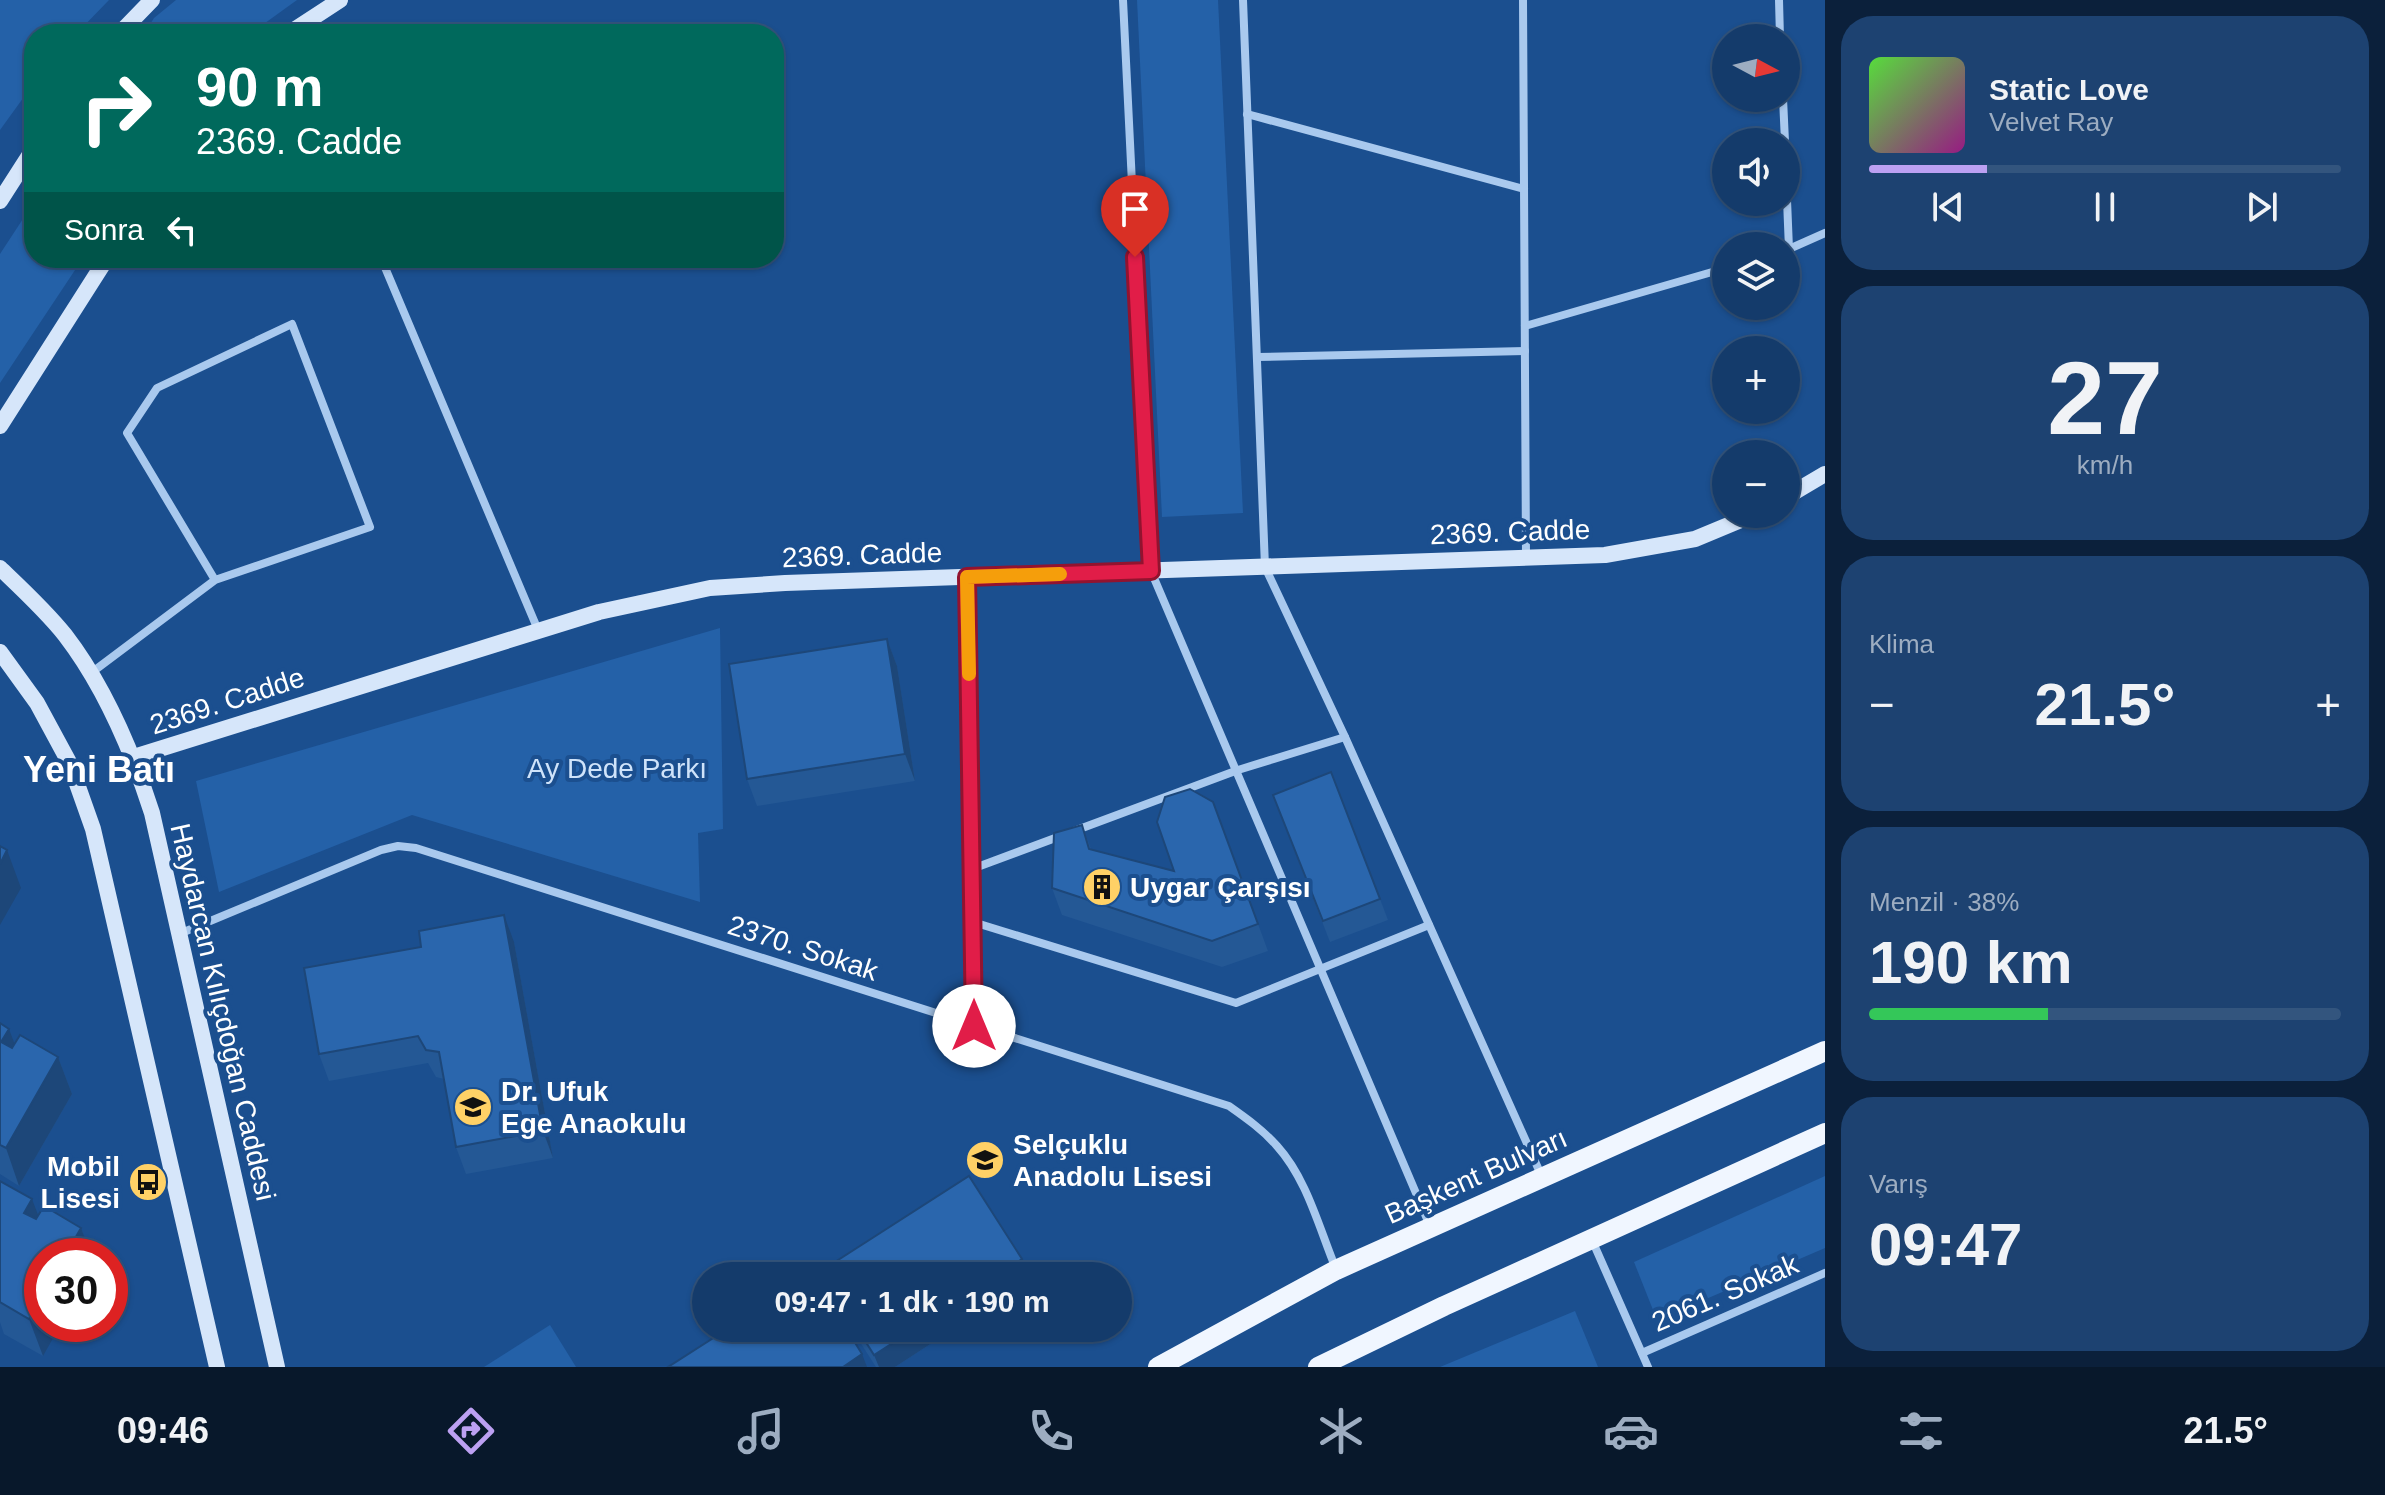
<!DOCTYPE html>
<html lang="tr">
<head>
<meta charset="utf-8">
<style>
	body { margin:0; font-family:Helvetica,sans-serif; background:#1d4271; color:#f1f3f6; height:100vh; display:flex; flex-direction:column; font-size:30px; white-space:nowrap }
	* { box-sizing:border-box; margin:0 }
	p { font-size:26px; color:#9dadc1 }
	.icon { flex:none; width:44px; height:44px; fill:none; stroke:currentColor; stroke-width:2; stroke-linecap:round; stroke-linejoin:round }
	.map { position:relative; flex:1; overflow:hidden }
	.drawer { display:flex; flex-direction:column; gap:16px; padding:16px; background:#0b203b; width:560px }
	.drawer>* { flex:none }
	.top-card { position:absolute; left:24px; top:24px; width:760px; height:244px; border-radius:32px; box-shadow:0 2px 6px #0004,0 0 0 2px #33557e; background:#00695c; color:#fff; overflow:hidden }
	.needle { width:52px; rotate:97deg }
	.fabs { position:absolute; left:1712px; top:24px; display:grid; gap:16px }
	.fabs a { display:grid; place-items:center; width:88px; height:88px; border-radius:50%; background:#143b6b; box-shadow:0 2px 6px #0004,0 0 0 2px #33557e; font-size:40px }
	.speed { position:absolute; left:24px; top:1238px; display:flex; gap:16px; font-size:40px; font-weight:700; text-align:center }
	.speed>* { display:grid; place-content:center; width:104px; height:104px; border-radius:50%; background:#143b6b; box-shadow:0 2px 6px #0004,0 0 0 2px #33557e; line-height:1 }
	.speed .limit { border:12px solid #d22; background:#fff; color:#111 }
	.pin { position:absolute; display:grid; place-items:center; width:68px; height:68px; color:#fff; margin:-82px -34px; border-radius:50% 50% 50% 0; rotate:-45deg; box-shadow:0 0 8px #0007 }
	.pin .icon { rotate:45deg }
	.me { position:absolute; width:88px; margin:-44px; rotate:0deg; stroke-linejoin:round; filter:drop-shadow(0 0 6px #0008) }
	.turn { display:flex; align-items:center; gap:28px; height:168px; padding:0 40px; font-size:36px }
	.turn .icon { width:104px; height:104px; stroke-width:2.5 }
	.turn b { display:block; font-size:56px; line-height:68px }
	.then { display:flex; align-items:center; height:76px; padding:0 40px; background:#0003; gap:16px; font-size:30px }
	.big { font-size:60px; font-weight:700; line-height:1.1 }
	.drawer .widget { flex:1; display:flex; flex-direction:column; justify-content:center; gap:12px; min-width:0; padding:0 28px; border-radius:32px; background:#1d4271 }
	.drawer .dial { align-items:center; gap:0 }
	.dial b { font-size:104px; line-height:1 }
	.song { display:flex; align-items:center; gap:24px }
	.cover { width:96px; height:96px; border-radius:12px; background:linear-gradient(135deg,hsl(110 70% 55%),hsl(310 70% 35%)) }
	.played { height:8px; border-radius:4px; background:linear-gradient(90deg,#bca0f2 25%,#33557e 25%) }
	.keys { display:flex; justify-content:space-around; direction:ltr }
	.heat { display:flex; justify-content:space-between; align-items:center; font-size:44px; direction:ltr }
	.charge { height:12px; border-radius:6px; background:linear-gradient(90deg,#34c759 38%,#33557e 0) }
	.trip { position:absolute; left:692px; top:1262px; width:440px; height:80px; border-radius:40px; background:#143b6b; box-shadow:0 2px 6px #0004,0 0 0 2px #33557e; font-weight:700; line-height:80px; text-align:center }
	.menu { display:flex; height:128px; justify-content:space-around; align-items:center; background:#08182b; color:#9dadc1 }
	.menu .icon { width:56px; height:56px }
	.menu .active { color:#bca0f2 }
	.menu b { font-size:36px; color:#f1f3f6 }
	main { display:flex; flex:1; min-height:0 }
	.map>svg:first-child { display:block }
	.green { fill:#2461a8 }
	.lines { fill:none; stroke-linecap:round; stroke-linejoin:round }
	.street { stroke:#a9c9ee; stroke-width:8 }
	.secondary { stroke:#d6e6fa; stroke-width:16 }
	.primary { stroke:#f0f6ff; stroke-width:20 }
	.wall { fill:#245895 }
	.shaded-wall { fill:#1d4779 }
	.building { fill:#2a66ad; stroke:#1d4779; stroke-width:2 }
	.route-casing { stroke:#92132f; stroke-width:20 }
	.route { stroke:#e11d48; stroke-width:14 }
	.slow { stroke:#f59e0b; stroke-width:14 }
	.labels { text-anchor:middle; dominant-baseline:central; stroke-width:8; stroke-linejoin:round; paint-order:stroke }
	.street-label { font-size:28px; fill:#fff; stroke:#1b4f8f }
	.park-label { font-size:28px; fill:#cfe3fa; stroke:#1b4f8f }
	.poi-label { font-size:28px; font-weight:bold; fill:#fff; stroke:#1b4f8f; text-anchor:start }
	.district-label { font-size:36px; font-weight:bold; fill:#fff; stroke:#1b4f8f }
</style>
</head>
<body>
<main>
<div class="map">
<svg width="1825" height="1367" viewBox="0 0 1825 1367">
	<rect width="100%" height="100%" fill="#1b4f8f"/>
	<g class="green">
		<path d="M0,0H109L76,34H34V83L0,130Z"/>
		<path d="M176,0H297L250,34H144L154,18Z"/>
		<path d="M1137,0H1218L1243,513L1162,517Z"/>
		<path d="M34,202V258H83L0,383V254Z"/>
		<path d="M720,628L723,829L698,833L700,902L412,815L219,892L196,781Z"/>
		<path d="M1825,1176V1248L1657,1320L1634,1262Z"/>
		<path d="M1575,1311L1598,1367H1440Z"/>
		<path d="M550,1325L576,1367H484Z"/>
	</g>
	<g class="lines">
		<g class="street">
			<path d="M1123,0L1151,571L1430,1226"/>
			<path d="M1243,0L1265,567L1345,737L1542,1177"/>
			<path d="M1523,0L1526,558"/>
			<path d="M1779,0L1780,38"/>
			<path d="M1783,98L1785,142"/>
			<path d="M1247,114L1524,189"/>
			<path d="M1786,175L1789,249L1786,250"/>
			<path d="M1789,249L1825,233"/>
			<path d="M381,258L538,630"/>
			<path d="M1525,326L1726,268"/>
			<path d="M1257,357L1525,351"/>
			<path d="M967,577L974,1026"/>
			<path d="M91,673L215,580L127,433L157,388L292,324L370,527L215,580"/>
			<path d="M972,869L1238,770L1345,737"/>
			<path d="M973,922L1236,1003L1429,925"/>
			<path d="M179,934L381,850L398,846L416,848L1229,1106C1246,1118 1263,1130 1277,1146C1307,1179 1319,1228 1336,1269"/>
			<path d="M1592,1240L1648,1367"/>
			<path d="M1642,1353L1825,1273"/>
		</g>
		<g class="secondary">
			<path d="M119,34L152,0"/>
			<path d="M288,34L340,0"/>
			<path d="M0,201L34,148"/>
			<path d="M0,426L107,258"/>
			<path d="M1786,497L1825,474"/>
			<path d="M0,568C22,589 46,611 65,635C105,687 132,751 152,813L277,1367"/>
			<path d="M0,652L37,703L70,764L93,829L217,1367"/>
			<path d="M134,757L599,612L710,588L785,583L1605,555L1695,539L1755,514"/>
		</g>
		<g class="primary">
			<path d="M1158,1367L1336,1270L1825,1051"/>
			<path d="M1318,1367L1444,1306L1825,1133"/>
		</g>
	</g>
	<g class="wall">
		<path d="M887,639L897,666L915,781L757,806L747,779Z"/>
		<path d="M1213,802L1268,951L1222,967L1062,915L1052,888L1082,825L1091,849L1174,871Z"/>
		<path d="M1281,816L1380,899L1388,920L1330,942Z"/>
		<path d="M514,942L553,1158L466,1174L456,1147L444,1079L436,1077L428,1063L329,1081L319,1054Z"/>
		<path d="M0,1023L15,1044L58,1057L72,1094L19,1186L0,1174Z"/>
		<path d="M0,1181L38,1215L81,1228L92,1256H42L43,1356L4,1334L0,1322Z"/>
		<path d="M851,1328H955L895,1367H876Z"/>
	</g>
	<g class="shaded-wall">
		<path d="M887,639L897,666L915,781L905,754Z"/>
		<path d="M7,850L21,888L0,925V864Z"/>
		<path d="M504,915L514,942L553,1158L543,1131Z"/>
		<path d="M9,1029L23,1066L1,1042Z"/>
		<path d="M58,1057L72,1094L19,1186L6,1148Z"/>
		<path d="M32,1199L46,1236L24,1213Z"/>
		<path d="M81,1228L92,1256H65Z"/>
		<path d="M1022,1259L1029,1276H996Z"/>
		<path d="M42,1296V1324H61L43,1356L29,1319Z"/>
		<path d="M916,1328H955L895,1367H879L874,1355Z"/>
		<path d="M862,1354L867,1367H843Z"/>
	</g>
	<g class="building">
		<path d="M887,639L905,754L747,779L729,664Z"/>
		<path d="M1331,772L1380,899L1323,921L1273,795Z"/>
		<path d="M1190,789L1213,802L1258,924L1212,941L1052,888L1054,833L1082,825L1089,849L1174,871L1157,822L1165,797Z"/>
		<path d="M0,846L7,850L0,864Z"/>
		<path d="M504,915L543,1131L456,1147L439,1052L426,1050L418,1036L319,1054L304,968L421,947L419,931Z"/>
		<path d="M0,1023L9,1029L1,1042L12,1048L20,1035L58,1057L6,1148L0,1145Z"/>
		<path d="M969,1176L1022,1259L996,1276H824L821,1271Z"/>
		<path d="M0,1181L32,1199L24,1213L36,1219L44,1206L81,1228L65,1256H42V1296L29,1319L0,1302Z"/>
		<path d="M729,1328H846L862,1354L843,1367H668Z"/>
		<path d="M857,1328H916L874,1355Z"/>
	</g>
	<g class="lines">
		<g class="route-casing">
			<path id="route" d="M974,1026L967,577L1151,571L1135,257"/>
		</g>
		<use href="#route" class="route"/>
		<path class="slow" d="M969,674L967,577L1060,574"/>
	</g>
	<defs>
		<g id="building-disc" transform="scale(2)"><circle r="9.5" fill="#ffd166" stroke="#1b4f8f"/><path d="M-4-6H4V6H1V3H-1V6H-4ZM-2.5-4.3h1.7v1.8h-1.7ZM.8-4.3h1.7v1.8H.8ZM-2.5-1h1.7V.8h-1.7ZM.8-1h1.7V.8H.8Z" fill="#111"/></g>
		<g id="school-disc" transform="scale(2)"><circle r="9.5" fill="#ffd166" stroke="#1b4f8f"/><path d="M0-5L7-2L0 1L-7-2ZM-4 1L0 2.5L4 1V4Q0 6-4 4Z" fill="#111"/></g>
		<g id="bus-disc" transform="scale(2)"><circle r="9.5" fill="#ffd166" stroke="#1b4f8f"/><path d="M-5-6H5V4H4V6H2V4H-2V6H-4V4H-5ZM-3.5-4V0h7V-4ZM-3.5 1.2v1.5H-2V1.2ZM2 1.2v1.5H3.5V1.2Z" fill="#111"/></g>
	</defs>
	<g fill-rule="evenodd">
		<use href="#building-disc" x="1102" y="887"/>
		<use href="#school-disc" x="473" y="1107"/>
		<use href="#school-disc" x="985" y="1160"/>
		<use href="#bus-disc" x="148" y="1182"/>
	</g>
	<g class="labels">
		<g class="street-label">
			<text transform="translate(1510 532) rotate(-2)">2369. Cadde</text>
			<text transform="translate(862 555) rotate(-2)">2369. Cadde</text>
			<text transform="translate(227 701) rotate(-18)">2369. Cadde</text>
			<text transform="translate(803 948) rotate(18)">2370. Sokak</text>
			<text transform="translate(223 1012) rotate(77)">Haydarcan Kılıçdoğan Caddesi</text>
			<text transform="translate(1476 1176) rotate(-24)">Başkent Bulvarı</text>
			<text transform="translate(1725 1293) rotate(-23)">2061. Sokak</text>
		</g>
		<g class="park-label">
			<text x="617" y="768">Ay Dede Parkı</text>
		</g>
		<g class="poi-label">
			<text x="1130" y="887">Uygar Çarşısı</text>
			<text x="501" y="1091">Dr. Ufuk<tspan x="501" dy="32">Ege Anaokulu</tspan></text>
			<text x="1013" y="1144">Selçuklu<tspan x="1013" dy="32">Anadolu Lisesi</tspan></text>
			<text x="120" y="1166" text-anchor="end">Mobil<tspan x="120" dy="32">Lisesi</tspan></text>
		</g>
		<g class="district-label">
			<text x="99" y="769">Yeni Batı</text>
		</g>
	</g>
</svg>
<div class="fabs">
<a><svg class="needle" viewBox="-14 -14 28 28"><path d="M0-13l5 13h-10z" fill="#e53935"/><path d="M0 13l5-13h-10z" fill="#9dadc1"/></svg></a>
<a><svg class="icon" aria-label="sound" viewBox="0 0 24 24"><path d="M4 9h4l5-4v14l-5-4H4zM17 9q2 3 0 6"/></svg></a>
<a><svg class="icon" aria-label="layers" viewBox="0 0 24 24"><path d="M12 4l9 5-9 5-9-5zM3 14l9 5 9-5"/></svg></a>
<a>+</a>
<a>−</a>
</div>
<div class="speed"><div class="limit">30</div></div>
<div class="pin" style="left:1135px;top:257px;background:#d93025"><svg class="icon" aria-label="arrive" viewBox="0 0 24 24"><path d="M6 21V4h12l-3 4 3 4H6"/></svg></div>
<svg class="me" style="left:974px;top:1026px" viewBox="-20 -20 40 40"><circle r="19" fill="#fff"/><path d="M0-13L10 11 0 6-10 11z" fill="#e11d48"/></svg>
<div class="trip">09:47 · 1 dk · 190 m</div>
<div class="top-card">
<div class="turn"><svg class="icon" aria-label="right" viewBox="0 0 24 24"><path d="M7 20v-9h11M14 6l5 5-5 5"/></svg><div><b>90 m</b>2369. Cadde</div></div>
<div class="then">Sonra<svg class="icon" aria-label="left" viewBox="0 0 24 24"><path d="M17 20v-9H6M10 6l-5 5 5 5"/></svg></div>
</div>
</div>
<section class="drawer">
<div class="widget">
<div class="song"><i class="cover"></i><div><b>Static Love</b><p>Velvet Ray</p></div></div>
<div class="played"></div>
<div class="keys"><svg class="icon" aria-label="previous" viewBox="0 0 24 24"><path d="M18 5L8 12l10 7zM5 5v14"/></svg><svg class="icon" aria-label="pause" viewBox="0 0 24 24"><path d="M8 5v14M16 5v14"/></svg><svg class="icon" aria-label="next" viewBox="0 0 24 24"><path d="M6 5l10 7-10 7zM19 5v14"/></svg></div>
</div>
<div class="widget dial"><b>27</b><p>km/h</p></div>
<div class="widget"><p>Klima</p>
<div class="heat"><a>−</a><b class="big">21.5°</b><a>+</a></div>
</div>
<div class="widget"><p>Menzil · 38%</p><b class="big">190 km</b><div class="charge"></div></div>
<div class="widget"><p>Varış</p><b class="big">09:47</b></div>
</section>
</main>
<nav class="menu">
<b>09:46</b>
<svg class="icon active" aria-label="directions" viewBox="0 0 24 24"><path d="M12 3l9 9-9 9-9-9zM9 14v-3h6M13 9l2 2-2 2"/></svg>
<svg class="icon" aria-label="music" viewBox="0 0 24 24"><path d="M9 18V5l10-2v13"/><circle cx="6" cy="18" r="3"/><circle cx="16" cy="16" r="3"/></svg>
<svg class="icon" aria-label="phone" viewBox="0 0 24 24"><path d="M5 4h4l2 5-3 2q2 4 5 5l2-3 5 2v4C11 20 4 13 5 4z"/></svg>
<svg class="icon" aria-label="climate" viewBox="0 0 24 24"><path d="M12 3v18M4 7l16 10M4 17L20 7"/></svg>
<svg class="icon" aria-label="car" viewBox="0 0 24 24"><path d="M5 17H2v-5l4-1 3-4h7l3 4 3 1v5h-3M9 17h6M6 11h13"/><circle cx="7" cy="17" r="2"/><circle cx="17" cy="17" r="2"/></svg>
<svg class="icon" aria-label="filters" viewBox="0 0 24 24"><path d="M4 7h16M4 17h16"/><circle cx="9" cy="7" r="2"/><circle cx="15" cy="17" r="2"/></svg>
<b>21.5°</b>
</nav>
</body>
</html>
